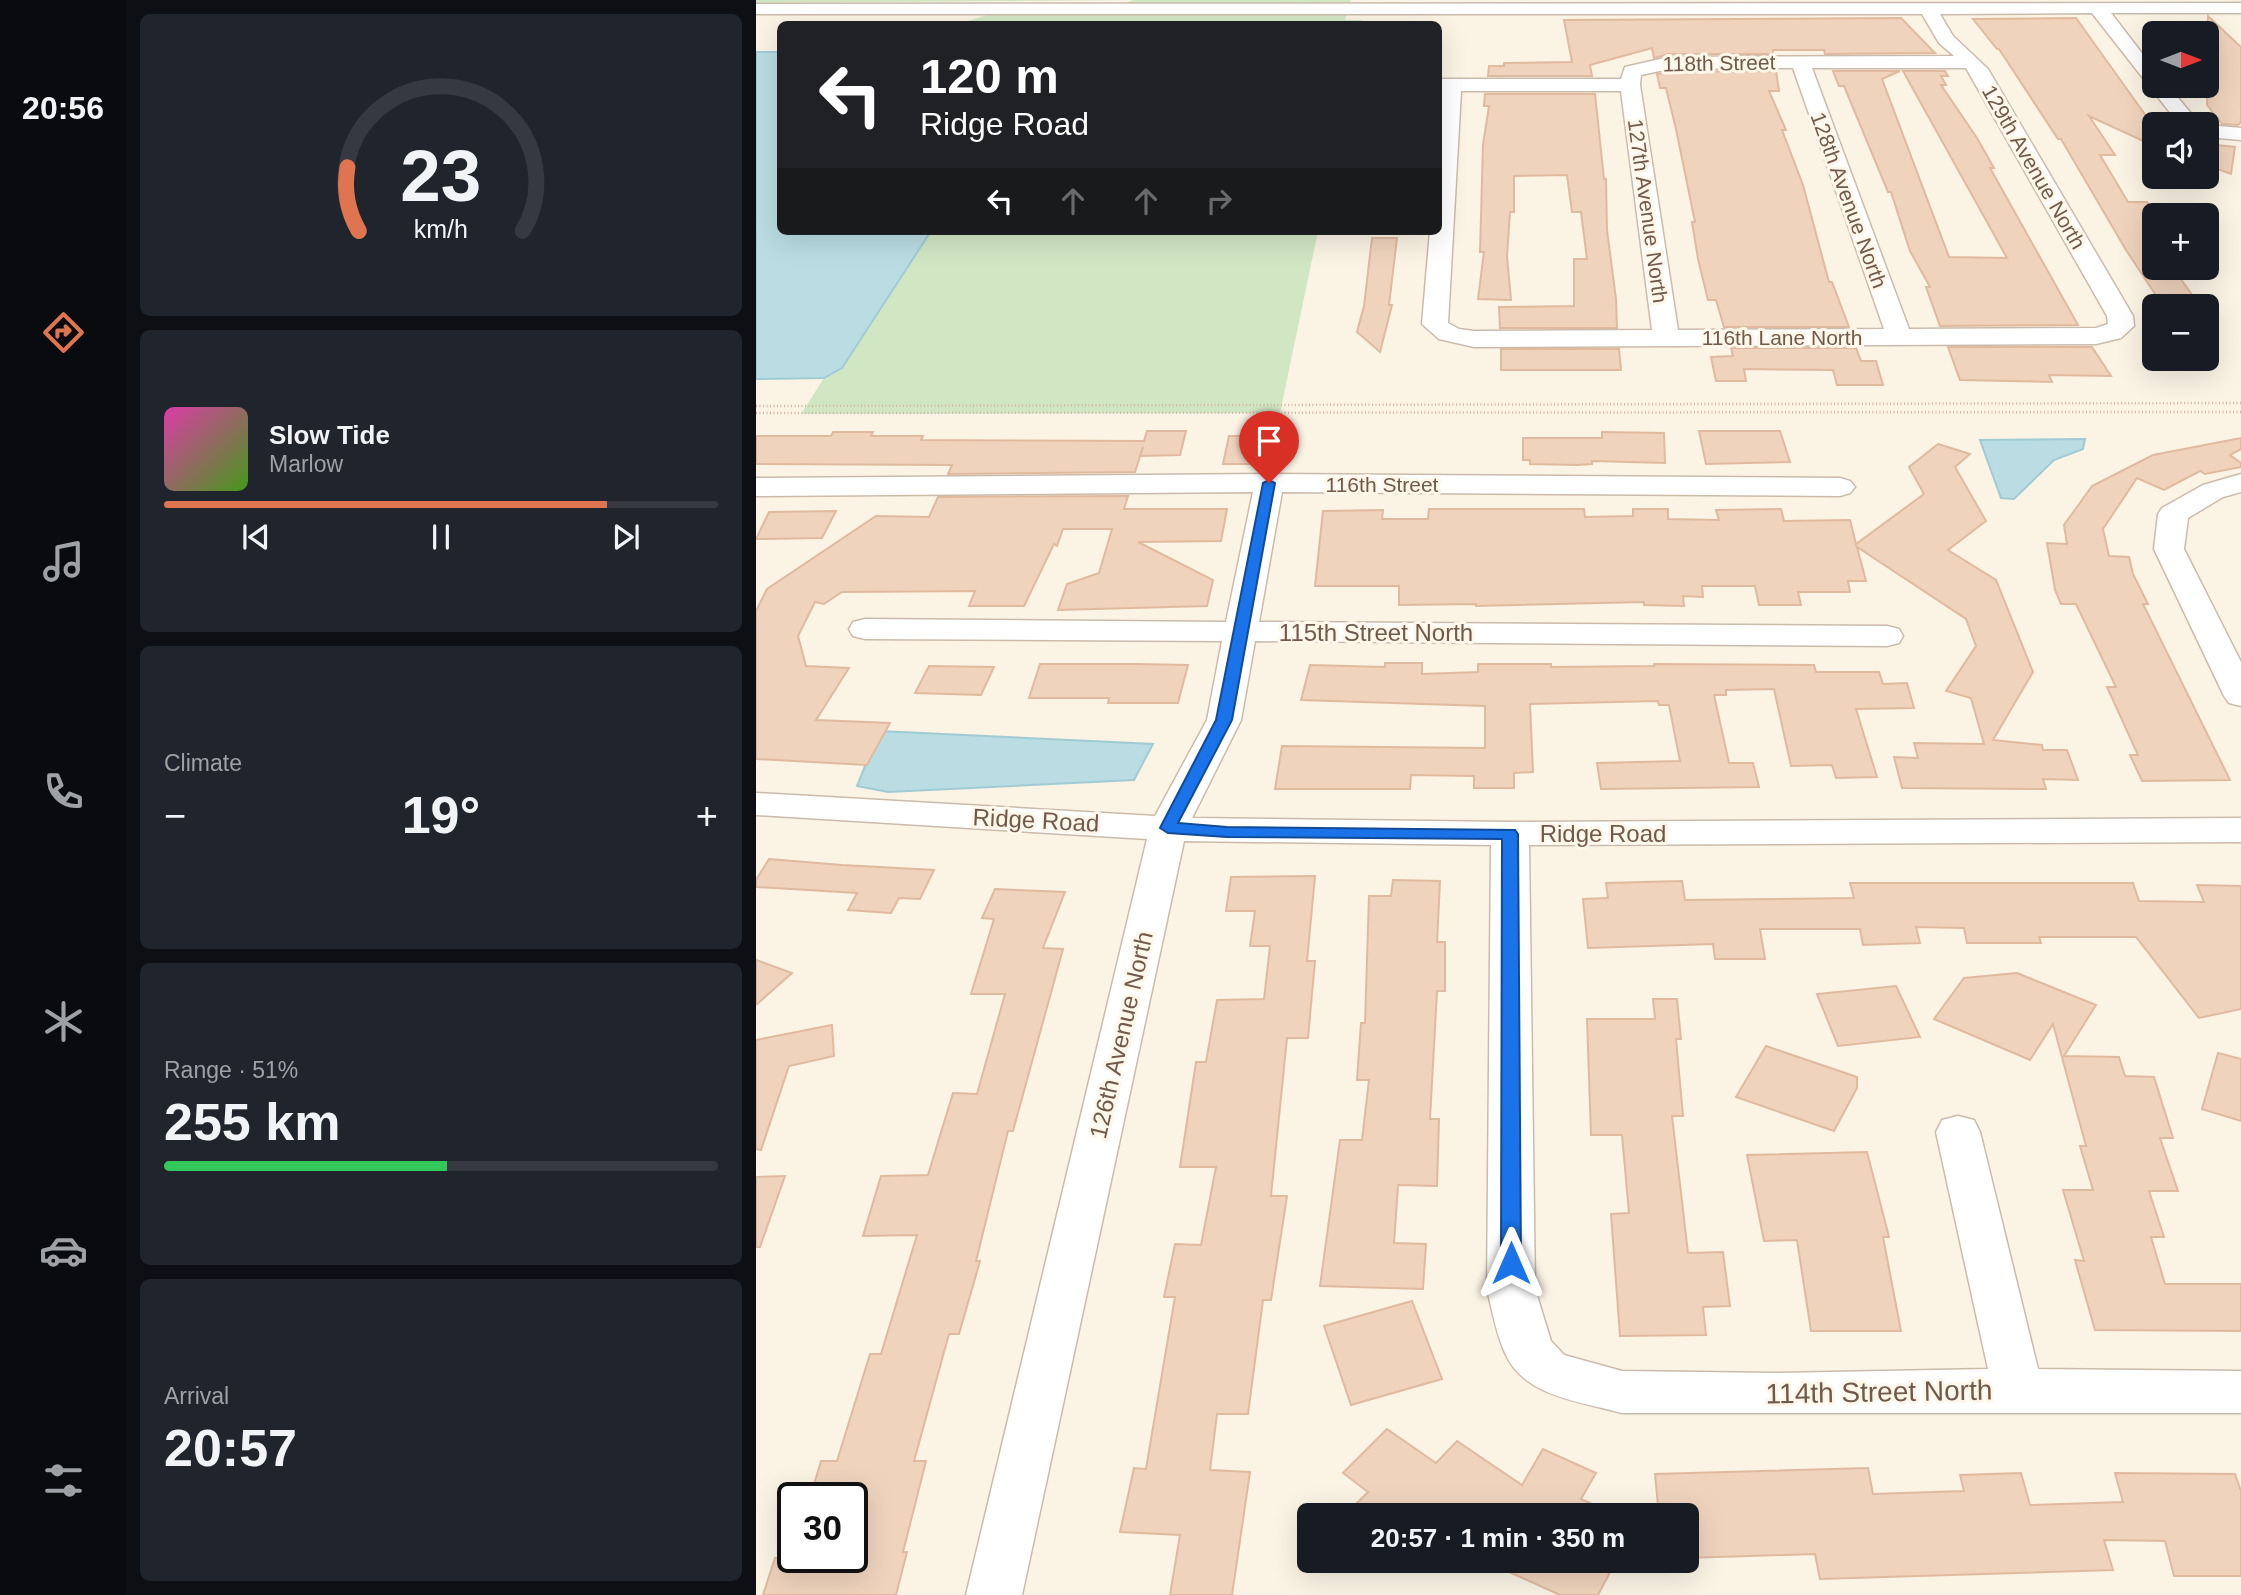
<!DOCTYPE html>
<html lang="en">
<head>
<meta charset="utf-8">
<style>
	body { margin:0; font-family:Helvetica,sans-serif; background:#20242c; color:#f1f3f6; height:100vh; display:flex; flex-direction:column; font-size:26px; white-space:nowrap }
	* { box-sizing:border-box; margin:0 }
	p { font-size:23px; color:#9ea1a6 }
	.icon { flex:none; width:38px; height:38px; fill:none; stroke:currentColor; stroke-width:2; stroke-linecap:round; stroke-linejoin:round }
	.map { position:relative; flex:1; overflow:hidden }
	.drawer { display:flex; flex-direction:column; gap:14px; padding:14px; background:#0d0f14; width:630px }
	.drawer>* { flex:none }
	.hud { position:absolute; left:21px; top:21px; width:665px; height:214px; border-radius:10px; box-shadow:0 7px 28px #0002; background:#202124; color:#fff; overflow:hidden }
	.needle { width:46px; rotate:90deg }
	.fabs { position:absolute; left:1386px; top:21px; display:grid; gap:14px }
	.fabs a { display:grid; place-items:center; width:77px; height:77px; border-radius:10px; background:#171b24; box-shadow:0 7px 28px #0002; font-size:35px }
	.speed { position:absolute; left:21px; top:1482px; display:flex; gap:14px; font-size:35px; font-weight:700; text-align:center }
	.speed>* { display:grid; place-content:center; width:91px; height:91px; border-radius:50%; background:#171b24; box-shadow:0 7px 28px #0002; line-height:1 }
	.speed .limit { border:4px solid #111; border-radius:10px; background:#fff; color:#111 }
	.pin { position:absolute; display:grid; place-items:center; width:60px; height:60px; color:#fff; margin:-72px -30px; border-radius:50% 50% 50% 0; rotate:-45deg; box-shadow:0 0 7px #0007 }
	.pin .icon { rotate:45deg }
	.me { position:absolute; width:77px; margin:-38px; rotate:0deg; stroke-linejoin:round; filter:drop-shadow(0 0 5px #0008) }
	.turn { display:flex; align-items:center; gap:24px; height:147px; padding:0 28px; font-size:32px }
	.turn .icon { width:91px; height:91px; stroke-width:2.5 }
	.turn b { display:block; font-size:49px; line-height:60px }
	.lanes { display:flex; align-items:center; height:66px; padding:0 28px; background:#0003; justify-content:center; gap:35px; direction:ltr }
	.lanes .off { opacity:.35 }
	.big { font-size:52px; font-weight:600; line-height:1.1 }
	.drawer .tile { flex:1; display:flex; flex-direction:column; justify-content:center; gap:10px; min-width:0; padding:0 24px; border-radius:10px; background:#20242c }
	.drawer .dial { align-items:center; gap:0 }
	.dial svg { height:182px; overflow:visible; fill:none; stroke:#363941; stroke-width:7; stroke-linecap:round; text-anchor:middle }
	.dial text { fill:#f1f3f6; stroke:none }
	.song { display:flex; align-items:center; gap:21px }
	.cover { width:84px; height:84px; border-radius:10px; background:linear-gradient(135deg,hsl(320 70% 55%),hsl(100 70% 35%)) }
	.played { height:7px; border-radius:4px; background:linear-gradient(90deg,#de7450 80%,#363941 80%) }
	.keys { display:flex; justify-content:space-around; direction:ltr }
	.heat { display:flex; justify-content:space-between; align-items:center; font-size:38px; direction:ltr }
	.charge { height:10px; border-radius:5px; background:linear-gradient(90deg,#34c759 51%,#363941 0) }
	.trip { position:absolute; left:541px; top:1503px; width:402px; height:70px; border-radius:10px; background:#171b24; box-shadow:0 7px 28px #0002; font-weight:600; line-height:70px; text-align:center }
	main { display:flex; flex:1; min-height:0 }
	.tabs { display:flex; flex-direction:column; width:126px; justify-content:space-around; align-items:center; background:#090b0e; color:#9ea1a6 }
	.tabs .icon { width:49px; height:49px }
	.tabs .on { color:#de7450 }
	.tabs b { font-size:32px; color:#f1f3f6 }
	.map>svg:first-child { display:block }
	.green { fill:#d1e7c4 }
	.water { fill:#badce3; stroke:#a1cbd4; stroke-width:2 }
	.building { fill:#efd3bd; stroke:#e0ba9f; stroke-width:2 }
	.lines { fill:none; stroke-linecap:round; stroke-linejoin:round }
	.minor-casing { stroke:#ccbbab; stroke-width:3 }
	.path { stroke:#d3b6a1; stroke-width:2.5; stroke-dasharray:1 2.5; stroke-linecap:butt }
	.minor { fill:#fff; fill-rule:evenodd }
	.route { fill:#1a73e8; stroke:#114b97; stroke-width:2 }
	.labels { text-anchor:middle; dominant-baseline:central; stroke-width:6; stroke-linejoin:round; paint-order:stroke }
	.far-street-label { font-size:21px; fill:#725a4b; stroke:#fef7ea }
	.street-label { font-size:24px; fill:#725a4b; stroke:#fef7ea }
	.near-street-label { font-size:28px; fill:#725a4b; stroke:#fef7ea }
</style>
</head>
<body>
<main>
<nav class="tabs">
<b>20:56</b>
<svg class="icon on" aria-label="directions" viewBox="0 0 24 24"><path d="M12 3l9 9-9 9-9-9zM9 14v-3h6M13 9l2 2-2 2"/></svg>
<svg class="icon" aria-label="music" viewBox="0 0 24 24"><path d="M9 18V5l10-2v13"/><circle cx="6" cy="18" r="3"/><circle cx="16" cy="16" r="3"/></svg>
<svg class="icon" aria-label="phone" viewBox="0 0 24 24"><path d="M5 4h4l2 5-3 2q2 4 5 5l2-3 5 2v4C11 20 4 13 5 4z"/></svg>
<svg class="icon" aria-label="climate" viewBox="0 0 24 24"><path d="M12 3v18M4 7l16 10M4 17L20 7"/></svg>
<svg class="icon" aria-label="car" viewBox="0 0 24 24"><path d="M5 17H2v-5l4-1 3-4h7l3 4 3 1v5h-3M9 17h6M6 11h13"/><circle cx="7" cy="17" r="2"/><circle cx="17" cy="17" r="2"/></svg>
<svg class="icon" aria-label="filters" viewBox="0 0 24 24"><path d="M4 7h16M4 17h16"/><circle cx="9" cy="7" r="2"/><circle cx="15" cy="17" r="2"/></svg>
</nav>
<section class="drawer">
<div class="tile dial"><svg viewBox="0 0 100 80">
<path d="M14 69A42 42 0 1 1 86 69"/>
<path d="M14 69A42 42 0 0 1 9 41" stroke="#de7450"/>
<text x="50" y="56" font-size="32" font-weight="700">23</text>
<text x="50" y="72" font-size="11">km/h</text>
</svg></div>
<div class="tile">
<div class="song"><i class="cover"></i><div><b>Slow Tide</b><p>Marlow</p></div></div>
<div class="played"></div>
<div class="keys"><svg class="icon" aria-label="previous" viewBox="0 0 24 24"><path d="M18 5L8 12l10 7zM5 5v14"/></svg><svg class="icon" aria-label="pause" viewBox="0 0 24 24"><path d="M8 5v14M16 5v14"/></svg><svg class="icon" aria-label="next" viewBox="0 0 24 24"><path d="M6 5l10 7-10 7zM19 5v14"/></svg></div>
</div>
<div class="tile"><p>Climate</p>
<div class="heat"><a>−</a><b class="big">19°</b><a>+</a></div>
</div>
<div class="tile"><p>Range · 51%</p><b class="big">255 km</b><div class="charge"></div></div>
<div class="tile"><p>Arrival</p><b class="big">20:57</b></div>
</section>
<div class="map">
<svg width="1485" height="1595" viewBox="0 0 1485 1595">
	<rect width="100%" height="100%" fill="#fbf3e4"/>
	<g class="green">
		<path d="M0,0H370L0,3Z"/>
		<path d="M377,0H595L593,5H0L369,3Z"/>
		<path d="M246,10H592L589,20H606L605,24H203Z"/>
		<path d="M175,231H562L524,413L45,414L68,378L86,368Z"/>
	</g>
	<g class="water">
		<path d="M0,52H24V231H175L86,368L68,378L0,379Z"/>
		<path d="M1329,439L1327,449L1298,460L1258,499L1245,498L1224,440Z"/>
		<path d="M123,731L397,744L378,780L132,792L101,786Z"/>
	</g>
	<g class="building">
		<path d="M1452,16L1485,47V122L1482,125L1466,124L1451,105Z"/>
		<path d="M1145,18L1179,53L1069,54L1068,50H1017V54H913L898,58L896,48L834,65L836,76H732L733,66H748V63L816,62L808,20Z"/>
		<path d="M1320,18L1398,127V146L1333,116L1359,155H1344L1372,202H1391L1398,212V268H1417L1444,306H1415L1412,300H1403L1370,250L1305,139H1302L1243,49H1241L1217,19Z"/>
		<path d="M1020,71L1023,91H1013L1030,130H1026L1047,185L1073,282H1076L1093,327H968L960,300H952L942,259L936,222H939L920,129L910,88H904L901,74L913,72Z"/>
		<path d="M1077,71H1144L1126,79L1193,257L1251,258L1147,71H1189L1192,76H1185L1190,85H1185L1221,138L1238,168H1234L1322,325L1184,326L1170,287H1174L1154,251L1135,192H1132L1088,86H1083Z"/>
		<path d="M729,94H839L848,179H850L851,230L860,299L861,328H744L743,307L818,306V259H831L825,212H816L811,175L758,176V212H754L751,256L755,300L722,299L728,252H724L727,145L733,106H728Z"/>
		<path d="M1451,144L1479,147L1475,174L1451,165Z"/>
		<path d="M616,238H641L633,305H636L624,352L601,332L608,306Z"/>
		<path d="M1192,347H1336L1355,376L1293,375L1296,382L1204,380Z"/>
		<path d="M975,348H1100L1105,361H1120L1127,385H1081L1077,370L988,369L990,381H960L955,357L977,356Z"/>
		<path d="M745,349H863L865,370H745Z"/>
		<path d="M391,431H430L424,455L384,456L387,447L379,472L192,474L196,465L0,464V436H75L77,432H117L115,436H167L165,440L388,441Z"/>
		<path d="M943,431H1024L1034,462L950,464Z"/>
		<path d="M846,432L908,433L909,463L836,461V464L821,465L774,464V460H767V438H846Z"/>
		<path d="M473,436H505L500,464H467Z"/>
		<path d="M1485,438V449L1474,455L1485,463V467L1449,474L1444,471L1408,490L1381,478L1347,529L1353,556L1373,557L1377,574L1392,604H1387L1474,780L1386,781L1374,755H1382L1351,687H1360L1320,604H1305L1299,590L1291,543L1311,544L1308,525L1336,486L1397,455Z"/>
		<path d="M1182,444L1214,454L1199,467L1230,521L1192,550L1240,580L1277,672L1237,740L1286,745L1287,750H1311L1322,780L1287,779L1290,789L1146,788L1138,757L1162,758L1158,743L1228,744L1215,698L1190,691L1220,646L1210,619L1101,547L1110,581H1092L1094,592H1042L1045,605H1003L999,586H946L947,597L927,596L928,606L888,605V602L720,606V604L643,605V586H559L567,511L627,510L626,519H672L673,509H828L829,517L877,516V509H912V519L963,520L960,510L1025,509L1028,521L1094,520L1100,544L1168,494L1153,467Z"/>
		<path d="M372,496L368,509H471L465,541L382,542L457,580L451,606L302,610L311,584L343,573L356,529H307L301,546L298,544L268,606H213L219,591L86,592L68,604L59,602L42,636L50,666L93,668L60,720L134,723L111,765L0,759V611L11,589L120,516L173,517L182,497Z"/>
		<path d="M80,511L66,538L0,539L13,512Z"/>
		<path d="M629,663H666V674L722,672V664H795V667L898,666V664L1058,665L1060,672H1123L1127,684L1151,683L1158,708L1100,709L1121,777L1080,778L1076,765L1035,766L1018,689L970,690V695H958L973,763H997L1003,787L845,789L841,763L924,761L913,705H903L902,701L774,704L777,772L758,773V788H718V776L655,775L654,789H519L526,746L729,748V706L545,700L554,665L629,667Z"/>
		<path d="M284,664H380L432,665L422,703H352L353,698H273Z"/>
		<path d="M173,666L238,667L225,695L159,693Z"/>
		<path d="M13,859L86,865L178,870L164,899L143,898L135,913L92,910L101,893L0,887V880Z"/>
		<path d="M559,876L551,961H559L552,1038H531L515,1196H531L515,1300H507L492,1414H461L454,1470L494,1472L476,1595H414L424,1535L364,1532L378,1468L390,1469L419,1297H408L419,1244L445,1245L460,1167H424L440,1062H450L461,1000L508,999L514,946H494L499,911H470L475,877Z"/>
		<path d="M637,880L684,881L681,942H689V991H681L674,1119H683L681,1186L642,1185L638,1243L670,1244L667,1289L564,1286L584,1140H606L613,1080H601L605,1023H609L613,896H635Z"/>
		<path d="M926,881L929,900L1098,898L1094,883H1377L1383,901L1448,902L1441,885L1485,886V1009L1443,1018L1380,937H1283L1285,943H1211L1208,928L1160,927L1164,943L1107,945L1104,929H1004L1009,959H959L957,944L832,948L827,899L852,898L850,883Z"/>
		<path d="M239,889L309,892L287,948L307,949L257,1131H252L220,1261H224L203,1334H193L158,1461H170L147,1552H151L140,1595H7L19,1558H96V1498H54L65,1461H81L114,1354H125L161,1235L107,1236L125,1176L172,1175L197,1093L221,1094L249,994H215L238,919L226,918Z"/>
		<path d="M0,960L36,973L0,1005Z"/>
		<path d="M1261,973L1340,1005L1308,1056L1363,1057L1369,1076L1398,1077L1417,1138H1404L1422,1191H1393L1408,1237H1395L1409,1284H1485V1331L1339,1330L1319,1260L1328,1261L1307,1190H1337L1324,1146H1330L1297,1024L1274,1060L1178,1019L1208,978Z"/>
		<path d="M1140,986L1164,1037L1082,1046L1061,994Z"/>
		<path d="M897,999H921L925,1039H920L927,1116H916L932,1253L967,1252L974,1306L947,1307L950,1335L864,1336L855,1214L873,1213L866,1135H835L831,1019H899Z"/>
		<path d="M76,1025L78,1056L33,1066L5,1150L0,1149V1040Z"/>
		<path d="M1010,1046L1101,1077V1088L1078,1131L980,1097Z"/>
		<path d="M1462,1053L1485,1059V1121L1446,1109Z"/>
		<path d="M1111,1152L1133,1237H1127L1145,1331H1055L1041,1240L1008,1241L991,1155Z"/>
		<path d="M29,1176L4,1247H0V1177Z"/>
		<path d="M656,1301L686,1379L595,1405L568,1326Z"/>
		<path d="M631,1429L680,1463L701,1441L766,1485L787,1449L840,1473L825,1499L862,1516H588L612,1492L587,1473Z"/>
		<path d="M1112,1468L1117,1494L1208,1491L1204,1475L1265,1473L1274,1505L1367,1502L1359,1473L1479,1474L1485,1491V1576H1418L1409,1541L1348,1540L1357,1570L1064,1579L1059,1554L931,1558V1516H903L899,1474Z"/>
		<path d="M757,1561H860L842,1595H804L751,1571Z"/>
	</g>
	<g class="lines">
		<g class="minor-casing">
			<g id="minor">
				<path d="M1485,3V13H1355L1398,69V86H1412L1444,124H1423L1336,13L1184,14L1197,36L1232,69L1377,316L1378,326L1365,338L1340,344L718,347L683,339L666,324L674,231H682V130L686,91H682V79H865L869,67L913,57L1198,56L1183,43L1166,14H0V4ZM1037,68L1128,329L922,330L884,85L885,75L913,69ZM1056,68H1210L1351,316L1352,324L1340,328L1153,329ZM705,91H865L896,330L718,331L703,329L692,323Z"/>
				<path d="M1451,125L1485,128V140L1451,137Z"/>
				<path d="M513,474L1084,478L1094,481L1099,487L1094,493L1084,496L526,492L503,622L1131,626L1143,629L1147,636L1143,643L1131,646L499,641L485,720L436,818L754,822L1485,818V842L773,845L779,1289L795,1341L808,1355L866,1371L1019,1373L1232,1369L1180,1132L1186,1120L1202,1116L1218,1120L1224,1132L1282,1369L1485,1371V1413H866C824,1401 768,1397 749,1353C740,1333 736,1310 731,1289L735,845L428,841L266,1595H210L391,839L0,815V793L399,816L451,720L466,641L109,639L97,636L93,629L97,622L109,619L470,622L497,492L0,496V478Z"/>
				<path d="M1485,474V492L1467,497L1432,518L1428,549L1485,662V706L1473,703L1468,696L1398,549L1402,514L1406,508L1447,485Z"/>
			</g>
		</g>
		<g class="path">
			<path d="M0,406L1485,403"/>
			<path d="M0,413L1485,412"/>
		</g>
		<use href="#minor" class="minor"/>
	</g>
	<path class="route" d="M513,480L519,483L476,720L422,823L471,827L759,830L762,834L765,1263L762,1268L755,1271L748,1268L745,1263L746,839L471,837L412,833L404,828L460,720L507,483Z"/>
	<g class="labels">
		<g class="far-street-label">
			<text transform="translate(963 63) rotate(-1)">118th Street</text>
			<text transform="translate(1278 167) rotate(60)">129th Avenue North</text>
			<text transform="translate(1093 200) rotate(70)">128th Avenue North</text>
			<text transform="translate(892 211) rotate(82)">127th Avenue North</text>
			<text x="1026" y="337">116th Lane North</text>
			<text x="626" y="484">116th Street</text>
		</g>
		<g class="street-label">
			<text x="620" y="632">115th Street North</text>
			<text transform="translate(280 820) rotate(3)">Ridge Road</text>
			<text x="847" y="833">Ridge Road</text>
			<text transform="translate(365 1035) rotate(-77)">126th Avenue North</text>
		</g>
		<g class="near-street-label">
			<text transform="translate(1123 1392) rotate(-1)">114th Street North</text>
		</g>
	</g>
</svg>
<div class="fabs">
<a><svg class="needle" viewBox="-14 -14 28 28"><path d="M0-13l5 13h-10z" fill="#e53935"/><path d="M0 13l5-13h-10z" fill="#9ea1a6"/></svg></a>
<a><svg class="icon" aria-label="sound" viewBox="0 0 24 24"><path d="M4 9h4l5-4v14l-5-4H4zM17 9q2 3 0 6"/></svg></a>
<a>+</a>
<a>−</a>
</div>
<div class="speed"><div class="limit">30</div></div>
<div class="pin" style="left:513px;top:483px;background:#d93025"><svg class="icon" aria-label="arrive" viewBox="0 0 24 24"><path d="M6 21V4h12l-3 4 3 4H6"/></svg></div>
<svg class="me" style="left:755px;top:1263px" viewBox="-20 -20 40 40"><path d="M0-17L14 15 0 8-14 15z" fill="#1a73e8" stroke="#fff" stroke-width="4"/></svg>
<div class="trip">20:57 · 1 min · 350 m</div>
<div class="hud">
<div class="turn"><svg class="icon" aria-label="left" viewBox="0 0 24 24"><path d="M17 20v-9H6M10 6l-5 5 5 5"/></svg><div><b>120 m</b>Ridge Road</div></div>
<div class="lanes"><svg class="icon" aria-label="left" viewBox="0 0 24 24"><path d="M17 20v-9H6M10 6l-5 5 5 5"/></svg><svg class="icon off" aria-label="ahead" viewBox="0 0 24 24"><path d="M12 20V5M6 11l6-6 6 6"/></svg><svg class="icon off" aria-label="ahead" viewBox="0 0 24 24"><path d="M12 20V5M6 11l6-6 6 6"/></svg><svg class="icon off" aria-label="right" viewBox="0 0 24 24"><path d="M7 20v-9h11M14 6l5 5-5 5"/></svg></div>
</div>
</div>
</main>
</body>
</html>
